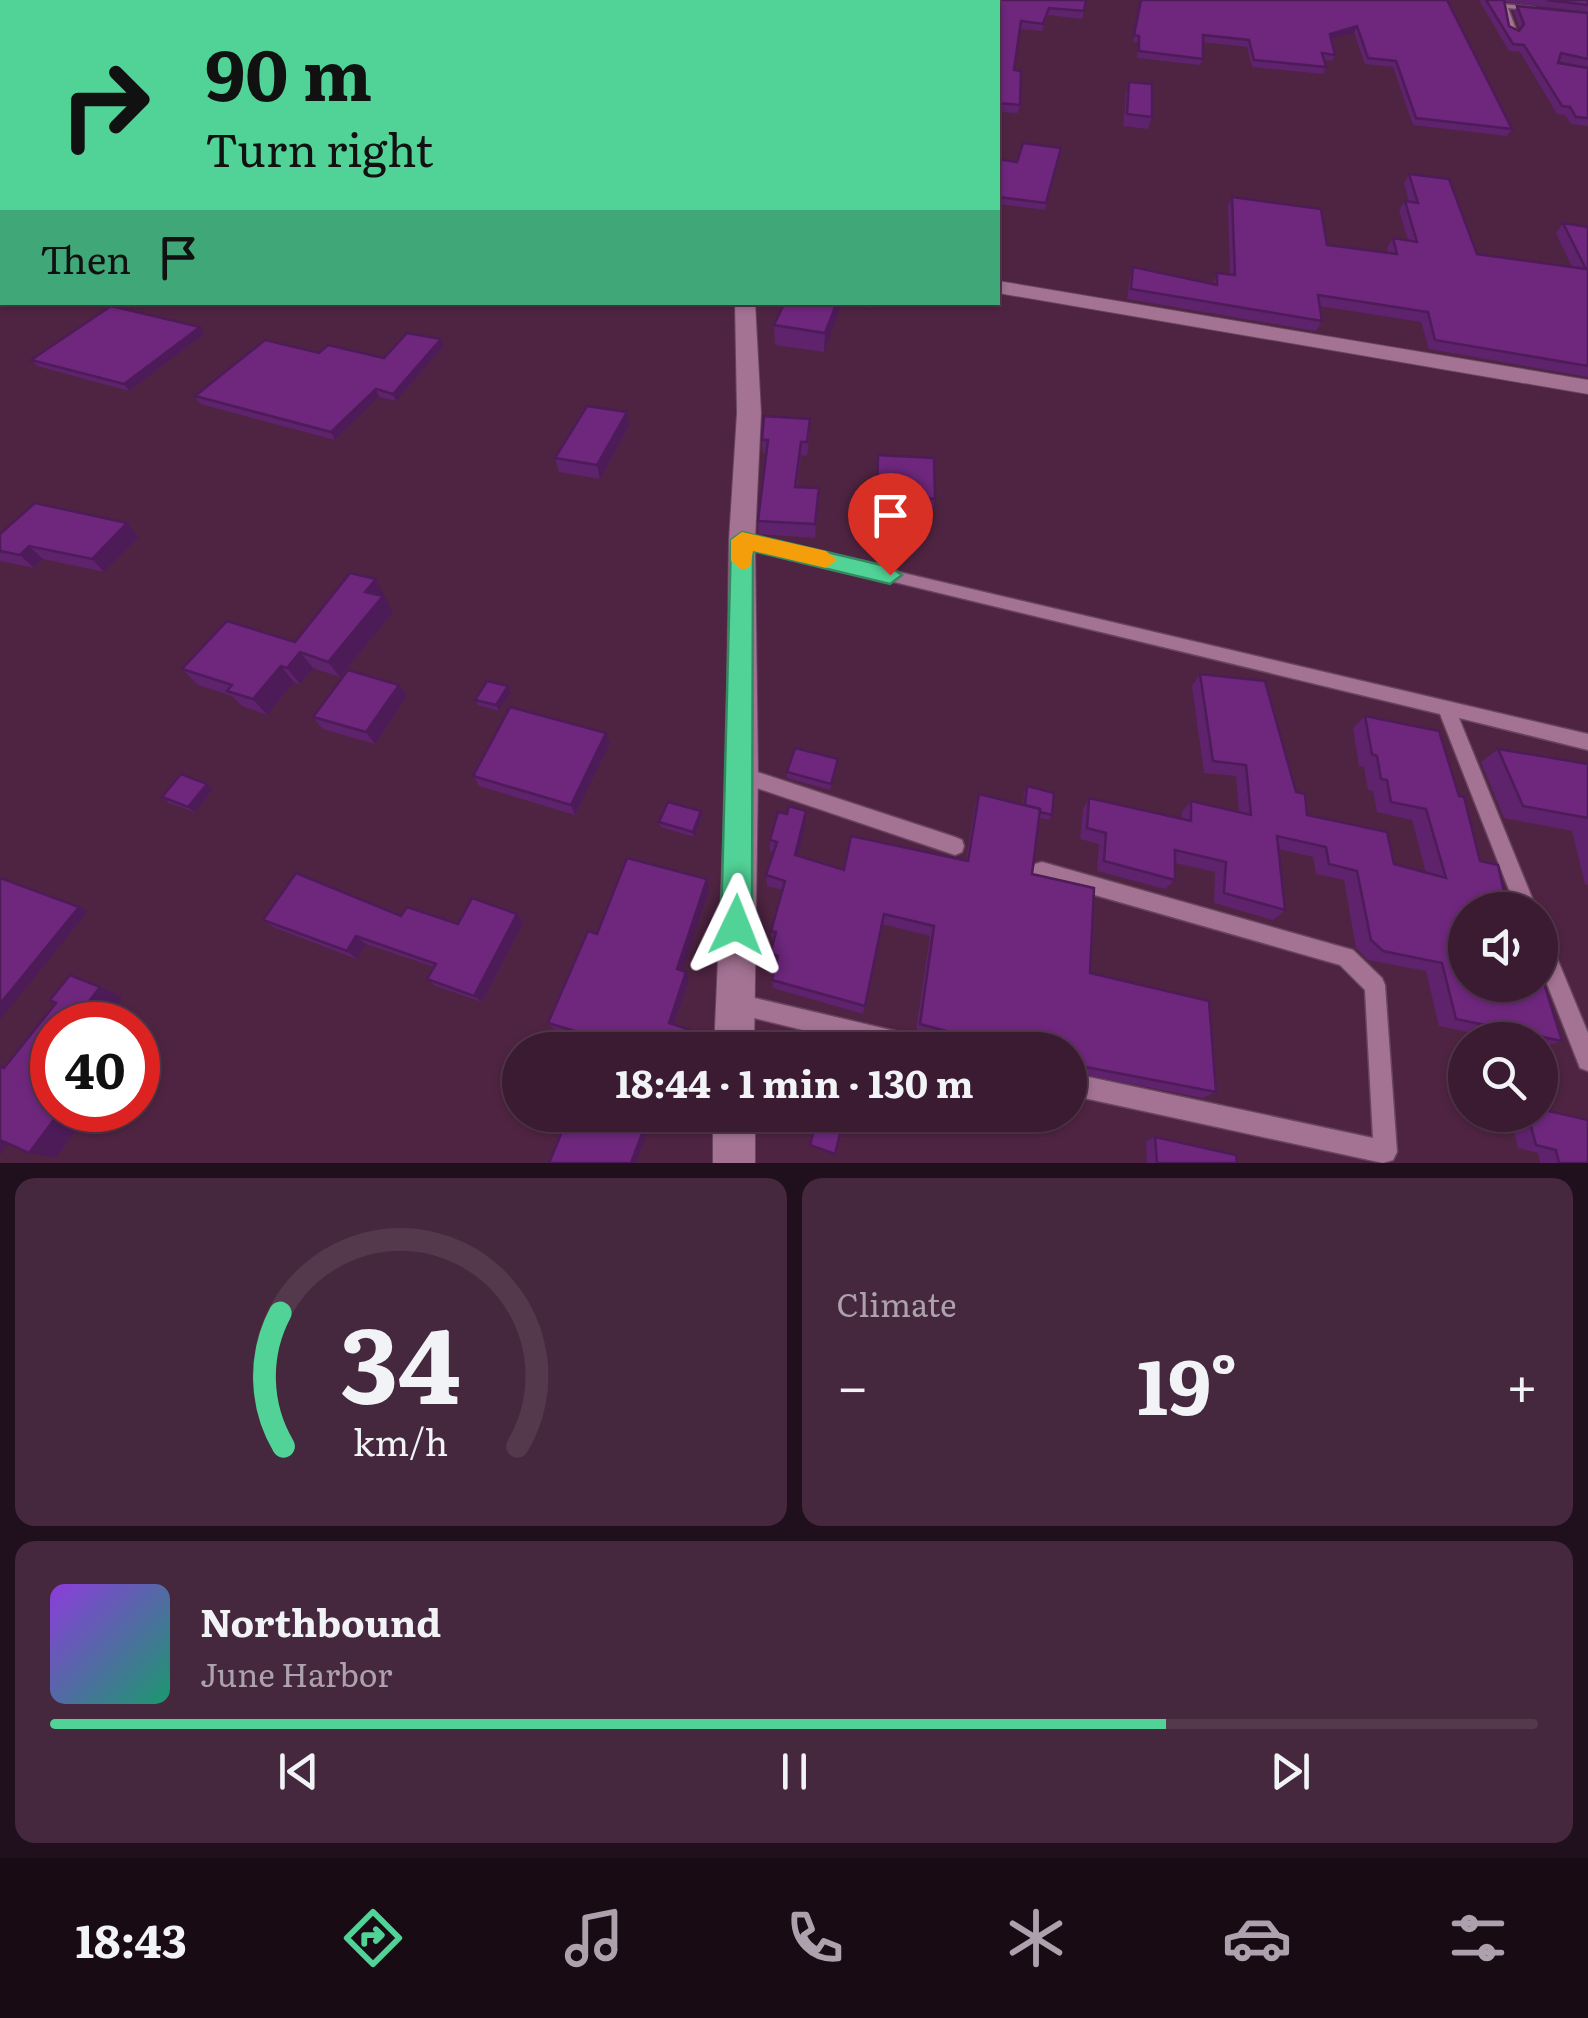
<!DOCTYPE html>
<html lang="en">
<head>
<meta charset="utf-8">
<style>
	body { margin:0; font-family:Literata,serif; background:#46283e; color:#f1f3f6; height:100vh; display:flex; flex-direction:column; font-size:38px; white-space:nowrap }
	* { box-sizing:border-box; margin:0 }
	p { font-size:32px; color:#aca1ac }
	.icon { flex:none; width:55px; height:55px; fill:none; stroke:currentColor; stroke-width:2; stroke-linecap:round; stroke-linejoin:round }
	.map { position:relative; height:1163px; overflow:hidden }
	.side { display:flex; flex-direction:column; gap:15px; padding:15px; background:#200f1c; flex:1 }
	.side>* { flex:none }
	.top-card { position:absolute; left:0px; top:0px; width:1000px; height:305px; box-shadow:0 2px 8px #0004,0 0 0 2px #54394d; background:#51d397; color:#111; overflow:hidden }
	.buttons { position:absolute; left:1448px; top:892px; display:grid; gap:20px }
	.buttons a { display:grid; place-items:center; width:110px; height:110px; border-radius:50%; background:#3b1b32; box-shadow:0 2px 8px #0004,0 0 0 2px #54394d; font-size:50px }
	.speed { position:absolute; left:30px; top:1002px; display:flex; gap:20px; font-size:50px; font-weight:700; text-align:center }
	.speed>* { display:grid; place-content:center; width:130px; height:130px; border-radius:50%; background:#3b1b32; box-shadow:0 2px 8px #0004,0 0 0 2px #54394d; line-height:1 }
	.speed .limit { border:15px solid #d22; background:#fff; color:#111 }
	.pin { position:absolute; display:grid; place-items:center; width:85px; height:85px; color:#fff; margin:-102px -42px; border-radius:50% 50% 50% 0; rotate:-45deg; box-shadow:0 0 10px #0007 }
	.pin .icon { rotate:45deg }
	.me { position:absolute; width:110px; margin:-55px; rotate:2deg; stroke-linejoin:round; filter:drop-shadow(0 0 8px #0008) }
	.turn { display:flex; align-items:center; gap:35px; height:210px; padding:0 40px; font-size:45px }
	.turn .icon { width:130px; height:130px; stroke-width:2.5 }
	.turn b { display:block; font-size:70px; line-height:85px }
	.then { display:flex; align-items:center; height:95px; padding:0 40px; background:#0003; gap:20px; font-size:38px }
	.big { font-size:75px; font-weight:700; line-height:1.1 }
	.side .tile { flex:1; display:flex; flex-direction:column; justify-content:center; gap:15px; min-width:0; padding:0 35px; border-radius:20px; background:#46283e }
	.side .dial { align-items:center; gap:0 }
	.dial svg { height:260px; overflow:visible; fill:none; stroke:#54394d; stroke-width:7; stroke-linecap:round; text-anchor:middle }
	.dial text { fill:#f1f3f6; stroke:none }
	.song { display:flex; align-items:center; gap:30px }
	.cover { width:120px; height:120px; border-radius:15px; background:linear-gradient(135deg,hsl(270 70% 55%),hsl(160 70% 35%)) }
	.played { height:10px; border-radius:5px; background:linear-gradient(90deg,#51d397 75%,#54394d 75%) }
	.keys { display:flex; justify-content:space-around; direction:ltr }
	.heat { display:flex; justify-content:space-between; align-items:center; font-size:55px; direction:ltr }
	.side .tiles { flex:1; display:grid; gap:15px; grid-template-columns:1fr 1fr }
	.tile:last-child { grid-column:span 2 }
	.trip { position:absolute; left:502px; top:1032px; width:585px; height:100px; border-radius:50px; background:#3b1b32; box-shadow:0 2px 8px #0004,0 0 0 2px #54394d; font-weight:700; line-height:100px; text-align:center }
	.dock { display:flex; height:160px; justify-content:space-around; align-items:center; background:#180b14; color:#aca1ac }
	.dock .icon { width:70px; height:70px }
	.dock .selected { color:#51d397 }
	.dock b { font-size:45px; color:#f1f3f6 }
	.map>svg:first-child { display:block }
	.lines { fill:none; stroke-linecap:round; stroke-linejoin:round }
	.service-casing { stroke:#68455e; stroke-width:3 }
	.minor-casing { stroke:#68455e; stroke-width:2 }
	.tertiary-casing { stroke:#68455e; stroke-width:2 }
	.service { fill:#a47293; fill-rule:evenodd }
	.minor { fill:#a47293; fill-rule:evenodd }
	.tertiary { fill:#a47293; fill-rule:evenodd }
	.wall { fill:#5f226c }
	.shaded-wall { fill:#4d1b58 }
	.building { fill:#6e277d; stroke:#4d1b58; stroke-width:2.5 }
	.route { fill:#51d397; stroke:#358962; stroke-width:2.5 }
	.slow { fill:#f59e0b }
</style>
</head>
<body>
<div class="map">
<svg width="1588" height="1163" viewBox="0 0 1588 1163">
	<rect width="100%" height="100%" fill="#4f2442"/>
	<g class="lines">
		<g class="service-casing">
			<g id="service">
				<path d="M1502,4L1534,7L1537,9L1534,11L1508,8L1517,32L1513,34L1509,32Z"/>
				<path d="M742,535L1588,734V750L1459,718L1537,910H1517L1440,714L737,544L735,540L737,536Z"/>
				<path d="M742,767L955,837L962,840L964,846L962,852L955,855L742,783L736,781L733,775L736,769Z"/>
				<path d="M1042,862L1353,950L1382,978L1385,985L1397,1152L1393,1160L1383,1163L1070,1095V1073L1373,1138L1365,990L1340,965L1042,880L1035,878L1032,871L1035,864Z"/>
				<path d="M1540,931L1547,934L1588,1033V1071L1580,1068L1540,966Z"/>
				<path d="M738,994L929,1039L937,1042L940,1050H884L738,1014L731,1011L728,1004L731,997Z"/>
			</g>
		</g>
		<g class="minor-casing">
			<path id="minor" d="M998,281L1588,380V394L998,293Z"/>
		</g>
		<g class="tertiary-casing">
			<g id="tertiary">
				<path d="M735,302H755L761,413L755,540L758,775L754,1050H714L726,775L729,540L737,413Z"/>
				<rect x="713" y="1115" width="42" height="48"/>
			</g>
		</g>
		<use href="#service" class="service"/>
		<use href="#minor" class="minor"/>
		<use href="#tertiary" class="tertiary"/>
	</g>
	<g class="wall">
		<path d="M126,0H431L427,2H147Z"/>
		<path d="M1086,0L1082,19L1048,15L1042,31L1020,29L1014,70L1020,105L1018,113L998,112V2Z"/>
		<path d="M1140,0H1447L1512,129L1507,136L1413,125L1393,67L1365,64L1354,33L1331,39L1335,55L1332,61L1324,60L1326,67L1323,74L1252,67L1247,47L1203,42V59L1200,65L1137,58L1138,42H1133Z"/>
		<path d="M1479,0H1588V12L1504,2L1509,26L1519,31L1520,29L1514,12L1517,6L1588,13V67L1558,61V63L1588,68V126L1571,124L1565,115L1557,114L1520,52L1509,51Z"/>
		<path d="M1129,82L1152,117L1148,129L1123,126L1126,93Z"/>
		<path d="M1061,148L1045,210L998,204V159L1017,162Z"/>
		<path d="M1409,174L1477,254L1572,267L1556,233L1563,223L1588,227V377L1429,349L1421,322L1319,306L1322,321L1316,331L1127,299L1130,277L1133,267L1213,284L1217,273L1230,275L1228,206L1232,197L1327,245L1388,253L1387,248L1393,238L1408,240L1399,210L1405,201L1409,202L1404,183Z"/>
		<path d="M785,302H874L873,308L841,304L840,310L824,352L775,345L774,325Z"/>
		<path d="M204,334L129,391L37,366L31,360Z"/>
		<path d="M441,339L444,346L396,401L379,397L335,440L200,404L195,396L319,353L384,358Z"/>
		<path d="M627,412L629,426L600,479L559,472L555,458Z"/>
		<path d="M810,432L807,456L801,455L797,487L818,501L815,538L759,534L758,521L766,453H763L762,440Z"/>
		<path d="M878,455L935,499L932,512L875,509Z"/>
		<path d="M0,534L139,537L104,572L43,559L34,568L0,561Z"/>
		<path d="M386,595L384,598L393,612L340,677L313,668L300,684L294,682L267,715L242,706L232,696L198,685L182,669L295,642Z"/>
		<path d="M1200,674L1296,792L1307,815L1394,864L1426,873L1412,820L1377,812L1373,791L1368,790L1364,767L1359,766L1353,728L1365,716L1439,731L1465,910L1562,1041L1542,1047H1540V1040H1506L1439,1026L1426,971L1368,960L1356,948L1344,880L1316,874L1313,857L1278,849L1285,910L1273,920L1214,903L1215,872L1175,863V880L1165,889L1097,871L1099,844L1080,839L1083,809L1089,798L1182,819V812L1191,801L1239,812L1236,776L1204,773L1192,686Z"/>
		<path d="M399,685L407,696L375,744L323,729L313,717Z"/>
		<path d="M511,692L499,711L478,705L475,700Z"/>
		<path d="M610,744L575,815L479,786L473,776Z"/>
		<path d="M1498,749L1588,764V885L1585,884L1572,831L1504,818L1481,762Z"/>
		<path d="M837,765L830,790L787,778V772Z"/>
		<path d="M207,784L213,789L195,812L169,803L162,797Z"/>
		<path d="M1027,786L1052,815L1049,820L1039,818L1032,874L1090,973L1216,1092L1203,1098L1070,1072V1050H986L916,1031L930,936L882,924L863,1014L773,988L772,980L776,964L771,963L770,954L774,941L772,940L771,931L783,890L767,886L766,875L774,852L770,851V840L787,814L806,823L797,856L844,870L966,860L975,806L979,794L1023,805L1024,792Z"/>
		<path d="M701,811L702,816L694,837L661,827L659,822Z"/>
		<path d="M709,890L682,971L689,981L674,1025L711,1043L709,1050H619L555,1031L548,1023L597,934Z"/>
		<path d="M517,914L523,923L482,1002L436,986L427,979L434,967L366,944L357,959L275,928L263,920L401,916L458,924Z"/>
		<path d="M1510,1115H1540L1588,1163H1540L1538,1153L1518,1148Z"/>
		<path d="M1155,1137L1237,1163H1147L1146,1141Z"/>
	</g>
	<g class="shaded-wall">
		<path d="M0,0H23L17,2H2V9L0,10Z"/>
		<path d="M417,0H431L427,2H413Z"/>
		<path d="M1357,26L1354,33L1327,40L1330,34Z"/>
		<path d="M837,302H841L840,310L824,352L825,333Z"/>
		<path d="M200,327L204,334L129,391L124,384Z"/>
		<path d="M441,339L444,346L396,401L393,394Z"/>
		<path d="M376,389L379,397L335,440L331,432Z"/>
		<path d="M627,412L629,426L600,479L597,465Z"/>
		<path d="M127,523L139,537L104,572L92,559Z"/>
		<path d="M29,546L43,559L34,568L20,555Z"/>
		<path d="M376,579L393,612L340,677L328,662L365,592Z"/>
		<path d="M300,652L313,668L300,684L287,668Z"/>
		<path d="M281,666L294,682L267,715L253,699Z"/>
		<path d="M399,685L407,696L375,744L366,732Z"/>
		<path d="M508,686L511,692L499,711L496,705Z"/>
		<path d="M606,733L610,744L575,815L571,805Z"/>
		<path d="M207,784L213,789L195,812L188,807Z"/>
		<path d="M701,811L702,816L694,837L693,832Z"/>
		<path d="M806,811V823L795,866V855Z"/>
		<path d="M707,879L709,890L680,978L677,969Z"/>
		<path d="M79,907L88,911L0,1020V1004Z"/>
		<path d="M517,914L523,923L482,1002L474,996Z"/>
		<path d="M356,936L366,944L357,959L347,951Z"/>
		<path d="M686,972L689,981L672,1030L669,1023Z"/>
		<path d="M100,987L122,997L101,1025H71Z"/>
		<path d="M708,1036L711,1043L709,1050H705Z"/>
		<path d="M61,1110H91L56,1158L29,1153Z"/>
		<path d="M649,1115H654L636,1163H631Z"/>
		<path d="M0,1135L13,1137L0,1155Z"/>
	</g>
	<g class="building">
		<path d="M183,0H417L413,2H203Z"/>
		<path d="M826,0H1086L1084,11L1049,8L1043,24L1021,21L1014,70L1021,71L1020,105L998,103V2H825Z"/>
		<path d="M1141,0H1447L1512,129L1416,118L1396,61L1368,58L1357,26L1330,34L1335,55L1322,53L1326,67L1254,60L1249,40L1203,35V59L1139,51V36L1134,35Z"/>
		<path d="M1486,0H1504L1509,26L1519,31L1524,24L1517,6L1588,13V59L1561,53L1558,63L1588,68V118L1576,117L1570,107L1562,106L1524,45L1513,44Z"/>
		<path d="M1547,0H1588V5Z"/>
		<path d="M1129,82L1152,84V117L1127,114Z"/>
		<path d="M0,87H2V118L0,117Z"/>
		<path d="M1023,143L1061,148L1046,203L998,197V159L1017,162Z"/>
		<path d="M2,154V193L0,192V182L2,180H0V156Z"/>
		<path d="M1409,174L1449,179L1477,254L1586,269L1563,223L1588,227V366L1435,340L1428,312L1318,295L1322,321L1131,289L1133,267L1217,285V273L1235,275L1232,197L1321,209L1327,245L1397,254L1393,238L1417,242L1405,201L1418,203Z"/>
		<path d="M785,302H837L825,333L774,325Z"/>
		<path d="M111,306L200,327L124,384L31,360Z"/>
		<path d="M407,333L441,339L393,394L376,389L331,432L195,396L265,340L319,353L328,345L384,358Z"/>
		<path d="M587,406L627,412L597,465L555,458Z"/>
		<path d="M764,416L810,419L807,442H801L795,487L819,488L815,524L758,521L768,440H762Z"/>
		<path d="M878,455L934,458L935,499L877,496Z"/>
		<path d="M35,503L127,523L92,559L29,546L20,555L0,551V534Z"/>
		<path d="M350,573L376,579L365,592L383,596L328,662L300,652L287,668L281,666L253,699L227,691L232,685L182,669L227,621L295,642Z"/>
		<path d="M348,670L399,685L366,732L313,717Z"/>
		<path d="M1200,674L1265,681L1296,792L1305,794L1307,815L1387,832L1394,864L1446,878L1426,809L1391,802L1387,780L1381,779L1377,756L1372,754L1365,716L1439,731L1459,796L1464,797L1480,861L1498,865L1508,910H1465V985H1540V974H1541L1562,1041L1456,1019L1442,963L1383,951L1371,940L1357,871L1329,864L1326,847L1277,836L1285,910L1224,893L1226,862L1175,850V880L1104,861L1106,833L1087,828L1089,798L1191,821V801L1251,815L1246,765L1213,761Z"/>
		<path d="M487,681L508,686L496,705L475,700Z"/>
		<path d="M510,707L606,733L571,805L473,776Z"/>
		<path d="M795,748L838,759L831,784L787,772Z"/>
		<path d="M1498,749L1588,764V818L1523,806Z"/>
		<path d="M181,774L207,784L188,807L162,797Z"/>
		<path d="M1027,786L1054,793L1052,815L1040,812V809L1025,805Z"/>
		<path d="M979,794L1040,809L1032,874L1094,888L1090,973L1209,1001L1216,1092L1070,1064V1050H1018L920,1024L934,926L884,914L865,1006L772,980L778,956L770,954L776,932L771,931L785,881L766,875L777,842L770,840L778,812L787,814L789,806L806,811L795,855L844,870L851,836L968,861Z"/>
		<path d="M668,802L701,811L693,832L659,822Z"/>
		<path d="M627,858L707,879L677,969L686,972L669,1023L708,1036L705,1050H637L548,1023L588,931L597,934Z"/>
		<path d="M296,873L401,916L407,907L458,924L472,898L517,914L474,996L427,979L436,964L356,936L347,951L263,920Z"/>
		<path d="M0,878L79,907L0,1004Z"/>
		<path d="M70,975L100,987L71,1025H52V1110H61L29,1153L0,1140V1066L4,1068L56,1003L50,1000Z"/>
		<path d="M1540,1109L1588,1120V1163H1559L1556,1150L1536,1145L1528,1115H1540Z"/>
		<path d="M569,1115L578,1118L579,1115H649L631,1163H549Z"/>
		<path d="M818,1115H826L843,1121L835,1154L810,1145Z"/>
		<path d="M1155,1137L1236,1155L1237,1163H1157Z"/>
	</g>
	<path class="route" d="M742,532L890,567L902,575L890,584L753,551L752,925L747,935L736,940L726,935L721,925L731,540Z"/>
	<path class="slow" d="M742,532L826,551L837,560L826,568L753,551L750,567L742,570L731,561V540Z"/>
</svg>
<div class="buttons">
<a><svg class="icon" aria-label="sound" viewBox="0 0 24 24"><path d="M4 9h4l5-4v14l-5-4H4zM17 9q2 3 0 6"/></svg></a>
<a><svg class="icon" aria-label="search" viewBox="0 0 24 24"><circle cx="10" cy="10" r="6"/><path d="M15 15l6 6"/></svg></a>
</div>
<div class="speed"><div class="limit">40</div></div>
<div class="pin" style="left:890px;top:575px;background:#d93025"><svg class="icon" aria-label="arrive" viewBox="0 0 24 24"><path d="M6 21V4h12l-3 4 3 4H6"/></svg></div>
<svg class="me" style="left:736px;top:925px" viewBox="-20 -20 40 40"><path d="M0-17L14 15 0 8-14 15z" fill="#51d397" stroke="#fff" stroke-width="4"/></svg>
<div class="trip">18:44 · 1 min · 130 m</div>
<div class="top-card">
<div class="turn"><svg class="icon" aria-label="right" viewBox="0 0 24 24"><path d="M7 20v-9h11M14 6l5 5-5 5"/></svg><div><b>90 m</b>Turn right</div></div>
<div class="then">Then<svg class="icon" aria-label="arrive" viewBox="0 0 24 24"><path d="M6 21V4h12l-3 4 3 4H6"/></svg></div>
</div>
</div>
<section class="side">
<div class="tiles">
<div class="tile dial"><svg viewBox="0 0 100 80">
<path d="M14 69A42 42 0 1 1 86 69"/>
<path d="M14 69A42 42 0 0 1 13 28" stroke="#51d397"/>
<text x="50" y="56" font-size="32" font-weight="700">34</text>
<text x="50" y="72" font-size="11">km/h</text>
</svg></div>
<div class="tile"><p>Climate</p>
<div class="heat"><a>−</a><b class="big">19°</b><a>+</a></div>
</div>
<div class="tile">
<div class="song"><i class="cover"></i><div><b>Northbound</b><p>June Harbor</p></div></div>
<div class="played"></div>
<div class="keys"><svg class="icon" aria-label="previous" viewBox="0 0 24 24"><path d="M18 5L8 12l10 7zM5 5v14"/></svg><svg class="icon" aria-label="pause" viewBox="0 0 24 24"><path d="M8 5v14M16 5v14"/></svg><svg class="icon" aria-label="next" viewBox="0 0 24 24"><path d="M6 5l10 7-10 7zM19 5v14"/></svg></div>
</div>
</div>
</section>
<nav class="dock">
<b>18:43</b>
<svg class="icon selected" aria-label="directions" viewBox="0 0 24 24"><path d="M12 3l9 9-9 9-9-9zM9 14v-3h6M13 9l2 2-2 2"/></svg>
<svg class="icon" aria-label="music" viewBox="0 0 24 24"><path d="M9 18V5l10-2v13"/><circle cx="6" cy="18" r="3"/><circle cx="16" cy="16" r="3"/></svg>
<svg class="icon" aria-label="phone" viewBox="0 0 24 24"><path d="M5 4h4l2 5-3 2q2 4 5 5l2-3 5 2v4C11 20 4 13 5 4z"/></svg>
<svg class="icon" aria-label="climate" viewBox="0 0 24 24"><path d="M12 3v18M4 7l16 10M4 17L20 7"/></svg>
<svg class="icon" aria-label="car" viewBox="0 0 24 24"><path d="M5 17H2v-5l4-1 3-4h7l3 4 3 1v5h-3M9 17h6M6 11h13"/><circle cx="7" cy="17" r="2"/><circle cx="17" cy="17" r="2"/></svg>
<svg class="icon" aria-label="filters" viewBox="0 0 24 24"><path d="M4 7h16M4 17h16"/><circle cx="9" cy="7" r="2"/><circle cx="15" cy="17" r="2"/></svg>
</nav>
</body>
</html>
